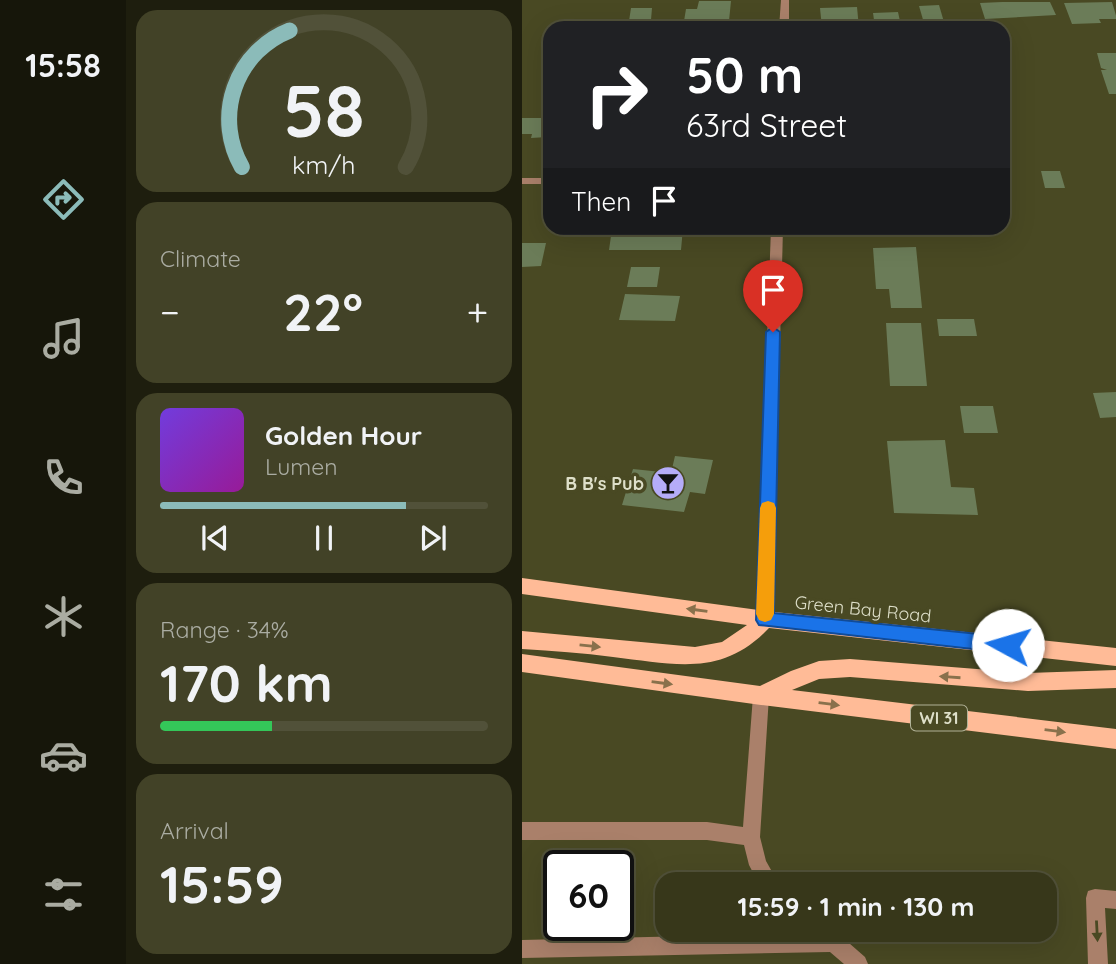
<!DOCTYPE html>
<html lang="en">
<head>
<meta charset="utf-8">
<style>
	body { margin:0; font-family:Quicksand,sans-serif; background:#424227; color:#f1f3f6; height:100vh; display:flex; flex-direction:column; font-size:26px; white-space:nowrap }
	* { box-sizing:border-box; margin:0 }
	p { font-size:23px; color:#aaaca2 }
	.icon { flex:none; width:38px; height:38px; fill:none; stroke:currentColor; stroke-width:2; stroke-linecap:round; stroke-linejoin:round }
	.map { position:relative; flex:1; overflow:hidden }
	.panel { display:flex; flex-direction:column; gap:10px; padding:10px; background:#1e1e0e; width:396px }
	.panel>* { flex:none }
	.top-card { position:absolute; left:21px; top:21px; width:467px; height:214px; border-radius:21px; box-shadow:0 7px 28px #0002,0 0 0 2px #515139; background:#202124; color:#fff; overflow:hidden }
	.speed { position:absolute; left:21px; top:850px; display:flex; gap:14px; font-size:35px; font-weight:700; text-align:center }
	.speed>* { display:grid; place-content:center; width:91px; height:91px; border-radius:50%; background:#37371a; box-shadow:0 7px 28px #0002,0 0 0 2px #515139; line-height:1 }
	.speed .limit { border:4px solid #111; border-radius:10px; background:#fff; color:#111 }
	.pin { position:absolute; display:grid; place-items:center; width:60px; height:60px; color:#fff; margin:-72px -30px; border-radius:50% 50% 50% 0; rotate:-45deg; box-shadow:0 0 7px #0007 }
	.pin .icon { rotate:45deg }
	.me { position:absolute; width:77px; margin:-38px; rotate:276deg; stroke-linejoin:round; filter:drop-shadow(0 0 5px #0008) }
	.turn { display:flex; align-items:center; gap:24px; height:147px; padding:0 28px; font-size:32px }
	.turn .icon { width:91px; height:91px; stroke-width:2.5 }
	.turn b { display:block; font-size:49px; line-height:60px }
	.then { display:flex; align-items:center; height:66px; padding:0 28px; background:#0003; gap:14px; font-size:26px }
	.big { font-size:52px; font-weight:700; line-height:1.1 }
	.panel .card { flex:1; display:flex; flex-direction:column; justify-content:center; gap:10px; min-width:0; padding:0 24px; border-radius:21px; background:#424227 }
	.panel .dial { align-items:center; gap:0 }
	.dial svg { height:182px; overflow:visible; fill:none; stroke:#515139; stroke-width:7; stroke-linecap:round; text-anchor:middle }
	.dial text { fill:#f1f3f6; stroke:none }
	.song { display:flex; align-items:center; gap:21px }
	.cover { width:84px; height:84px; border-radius:10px; background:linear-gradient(135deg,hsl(260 70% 55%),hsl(300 70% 35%)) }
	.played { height:7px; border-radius:4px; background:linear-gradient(90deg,#8bbbb9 75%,#515139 75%) }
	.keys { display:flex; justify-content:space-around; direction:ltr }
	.heat { display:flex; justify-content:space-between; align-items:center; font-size:38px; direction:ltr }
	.charge { height:10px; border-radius:5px; background:linear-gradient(90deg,#34c759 34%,#515139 0) }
	.trip { position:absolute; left:133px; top:872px; width:402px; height:70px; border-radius:21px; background:#37371a; box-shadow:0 7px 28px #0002,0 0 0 2px #515139; font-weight:700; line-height:70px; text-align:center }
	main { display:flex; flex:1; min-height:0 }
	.menu { display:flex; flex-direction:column; width:126px; justify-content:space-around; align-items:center; background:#16160a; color:#aaaca2 }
	.menu .icon { width:49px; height:49px }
	.menu .on { color:#8bbbb9 }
	.menu b { font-size:32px; color:#f1f3f6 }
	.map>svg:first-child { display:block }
	.building { fill:#6b7c58 }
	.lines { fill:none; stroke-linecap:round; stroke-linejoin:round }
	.service { fill:#aa806a; fill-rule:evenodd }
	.minor { fill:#aa806a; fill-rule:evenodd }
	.primary { fill:#ffbb97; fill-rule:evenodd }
	.oneway { fill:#89714c }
	.oneway2 { fill:#494923 }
	.route { fill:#1a73e8; stroke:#114b97; stroke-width:2 }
	.slow { fill:#f59e0b }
	.labels { text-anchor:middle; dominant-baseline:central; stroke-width:7; stroke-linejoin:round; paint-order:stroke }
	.shield { fill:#494923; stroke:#b1b297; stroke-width:2 }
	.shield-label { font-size:16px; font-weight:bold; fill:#dedfc9 }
	.poi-label { font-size:18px; font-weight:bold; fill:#dedfc9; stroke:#494923; text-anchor:end }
	.street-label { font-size:18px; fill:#dedfc9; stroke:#494923 }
</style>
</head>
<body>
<main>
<nav class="menu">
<b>15:58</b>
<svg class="icon on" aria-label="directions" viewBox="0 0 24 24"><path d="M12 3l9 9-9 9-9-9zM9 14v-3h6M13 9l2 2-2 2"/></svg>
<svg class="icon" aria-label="music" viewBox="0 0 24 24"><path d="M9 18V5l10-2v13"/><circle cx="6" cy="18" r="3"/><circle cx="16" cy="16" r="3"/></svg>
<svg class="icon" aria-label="phone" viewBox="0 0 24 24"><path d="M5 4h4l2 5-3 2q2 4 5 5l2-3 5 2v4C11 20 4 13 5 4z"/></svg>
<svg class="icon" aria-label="climate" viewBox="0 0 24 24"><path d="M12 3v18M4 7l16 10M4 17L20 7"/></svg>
<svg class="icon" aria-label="car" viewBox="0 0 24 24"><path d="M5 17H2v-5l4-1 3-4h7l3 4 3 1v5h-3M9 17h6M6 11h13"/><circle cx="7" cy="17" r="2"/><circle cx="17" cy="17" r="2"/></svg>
<svg class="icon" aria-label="filters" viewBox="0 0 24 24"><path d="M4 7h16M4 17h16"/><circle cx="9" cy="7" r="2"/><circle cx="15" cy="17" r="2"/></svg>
</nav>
<section class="panel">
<div class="card dial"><svg viewBox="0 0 100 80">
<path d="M14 69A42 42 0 1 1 86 69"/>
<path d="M14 69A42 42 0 0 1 35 9" stroke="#8bbbb9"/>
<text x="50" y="56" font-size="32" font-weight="700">58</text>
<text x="50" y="72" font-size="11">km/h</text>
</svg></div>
<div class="card"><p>Climate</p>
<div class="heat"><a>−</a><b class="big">22°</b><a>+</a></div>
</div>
<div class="card">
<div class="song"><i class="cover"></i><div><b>Golden Hour</b><p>Lumen</p></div></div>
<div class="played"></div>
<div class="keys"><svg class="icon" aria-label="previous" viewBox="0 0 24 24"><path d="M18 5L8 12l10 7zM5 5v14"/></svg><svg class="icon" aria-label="pause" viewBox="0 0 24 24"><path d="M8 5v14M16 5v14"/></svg><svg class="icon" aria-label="next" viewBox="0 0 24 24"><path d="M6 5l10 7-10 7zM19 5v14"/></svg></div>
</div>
<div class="card"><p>Range · 34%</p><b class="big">170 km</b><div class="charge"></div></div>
<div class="card"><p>Arrival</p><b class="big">15:59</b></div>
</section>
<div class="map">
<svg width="595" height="964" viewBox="0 0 595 964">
	<rect width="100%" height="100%" fill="#494923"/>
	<g class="building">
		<path d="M177,1H209L207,21H162L164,9H175Z"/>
		<path d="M480,2H528L534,15L463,19L458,3Z"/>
		<path d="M590,2L595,19H577L579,23L550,24L542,3Z"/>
		<path d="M417,5L422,22L402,23L397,6Z"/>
		<path d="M335,7L337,28H300L298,8Z"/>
		<path d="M109,8H130L129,20L107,21Z"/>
		<path d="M376,12L379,26L353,27L351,13Z"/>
		<path d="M575,53H595V94H587L579,70H585L579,68Z"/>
		<path d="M0,118H28V141H24L25,137L9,138L10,134H0Z"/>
		<path d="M519,171H538L543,188H523Z"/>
		<path d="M117,228H161L159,250H87L90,229Z"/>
		<path d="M0,243H24L19,266L0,267Z"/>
		<path d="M394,247L400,308H369L367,289H354L351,248Z"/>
		<path d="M109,267H138L135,287H105Z"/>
		<path d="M103,294L158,296L153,321L97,320Z"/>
		<path d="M415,319H452L455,336H417Z"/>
		<path d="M364,323H399L405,386H368Z"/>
		<path d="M595,392V417L578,418L571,393Z"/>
		<path d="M438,406H471L476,433H442Z"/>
		<path d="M423,440L429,487L452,488L456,515L372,513L365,441Z"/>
		<path d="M153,456L191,460L183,494L168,492L162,512L100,505L111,469L149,473Z"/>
	</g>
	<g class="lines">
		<g class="service">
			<path d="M239,689L245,691L247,696L238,837L244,861L257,884H237L227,865L222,845L185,840H0V822H185L221,827L231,696L233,691Z"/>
			<path d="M573,889L595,891V909L583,908L586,964H566L564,898L566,891Z"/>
			<path d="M288,929H311L343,957L346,964H322L308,952L0,958V940L289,933Z"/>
		</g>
		<g class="minor">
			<path d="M259,0H267V28H257Z"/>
			<rect x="0" y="178" width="28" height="6"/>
			<path d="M249,228H261L251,619L248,624L243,626L238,624L235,619Z"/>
		</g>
		<g class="primary">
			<path d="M0,578L243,611L595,648V666L247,628C200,678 152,664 91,657C61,653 31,651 0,649V631L173,647L200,642L225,625L0,594Z"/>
			<path d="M0,654L238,686L269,671L297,661L328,659L506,673L595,670V688L506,691L328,677L297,679L270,690L595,729V749L239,705L0,672Z"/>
		</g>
	</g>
	<defs><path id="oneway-solid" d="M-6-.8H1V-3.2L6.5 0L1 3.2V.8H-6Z" transform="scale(1.75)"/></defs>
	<g class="oneway">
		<use href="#oneway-solid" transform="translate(175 610) rotate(-172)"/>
		<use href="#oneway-solid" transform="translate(68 646) rotate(6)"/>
		<use href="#oneway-solid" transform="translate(428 677) rotate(-176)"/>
		<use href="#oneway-solid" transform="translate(140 683) rotate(8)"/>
		<use href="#oneway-solid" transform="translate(307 704) rotate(7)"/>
		<use href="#oneway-solid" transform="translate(533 731) rotate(7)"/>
	</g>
	<use class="oneway2" href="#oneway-solid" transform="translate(575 931) rotate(87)"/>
	<path class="route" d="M251,327L258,332L252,613L486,637L493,640L495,645L493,651L486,653L237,625L234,620L244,332Z"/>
	<path class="slow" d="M246,501L252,503L254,508L252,614L249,620L243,622L237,620L234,614L238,508L240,503Z"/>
	<defs>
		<g id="bar-disc" transform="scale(1.75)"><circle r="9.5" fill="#b5acf8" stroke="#494923"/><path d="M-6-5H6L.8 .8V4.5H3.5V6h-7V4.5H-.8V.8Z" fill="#111"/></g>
	</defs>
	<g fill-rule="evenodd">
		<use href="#bar-disc" x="146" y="483"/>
	</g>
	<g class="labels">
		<rect class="shield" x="389" y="705.5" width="56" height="25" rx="5"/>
		<g class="shield-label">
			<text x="417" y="718">WI 31</text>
		</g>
		<g class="poi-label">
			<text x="122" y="483">B B's Pub</text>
		</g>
		<g class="street-label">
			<text transform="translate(341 609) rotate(6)">Green Bay Road</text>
		</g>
	</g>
</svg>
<div class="speed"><div class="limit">60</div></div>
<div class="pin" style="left:251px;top:332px;background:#d93025"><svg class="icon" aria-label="arrive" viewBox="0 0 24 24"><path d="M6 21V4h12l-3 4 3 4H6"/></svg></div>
<svg class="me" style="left:486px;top:645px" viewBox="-20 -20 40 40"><circle r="19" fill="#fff"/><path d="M0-13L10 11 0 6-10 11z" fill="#1a73e8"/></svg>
<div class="trip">15:59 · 1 min · 130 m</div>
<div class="top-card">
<div class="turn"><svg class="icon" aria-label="right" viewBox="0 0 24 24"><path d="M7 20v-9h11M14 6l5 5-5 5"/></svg><div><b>50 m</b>63rd Street</div></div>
<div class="then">Then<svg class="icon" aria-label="arrive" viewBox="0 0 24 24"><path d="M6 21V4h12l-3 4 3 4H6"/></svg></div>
</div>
</div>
</main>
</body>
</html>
